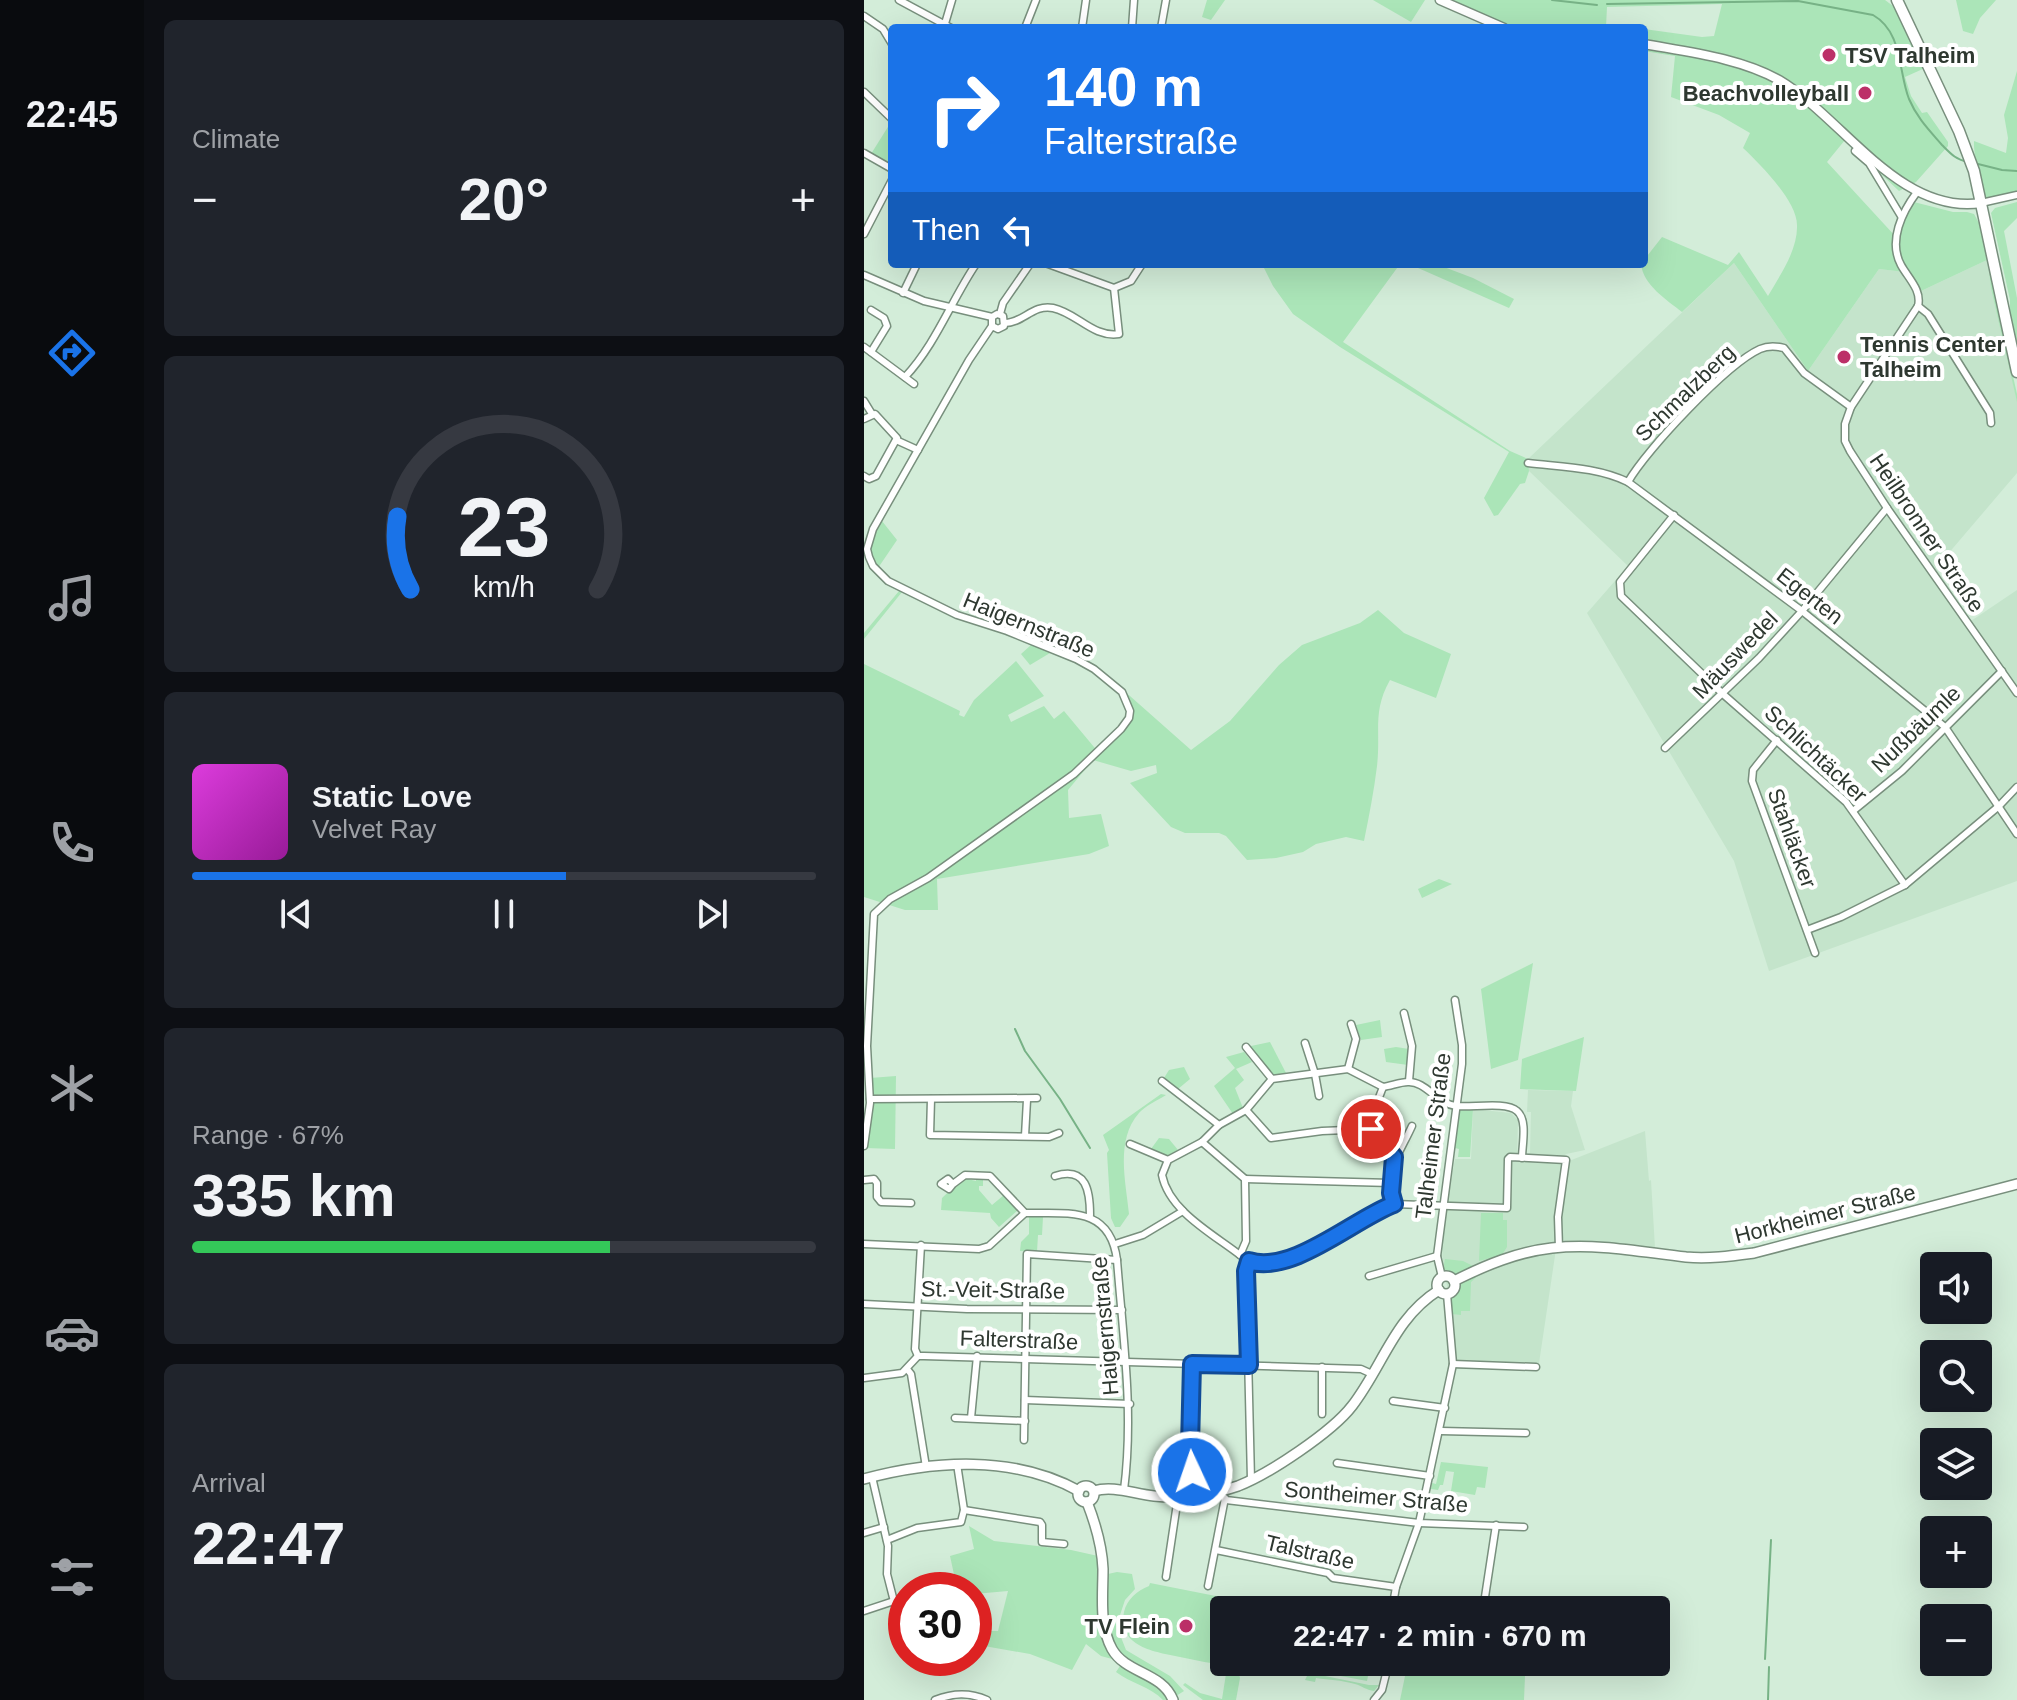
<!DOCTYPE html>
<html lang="en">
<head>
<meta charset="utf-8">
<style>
	body { margin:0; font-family:Helvetica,sans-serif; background:#20242c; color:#f1f3f6; height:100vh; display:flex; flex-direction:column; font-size:30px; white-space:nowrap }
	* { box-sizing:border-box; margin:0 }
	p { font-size:26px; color:#9ea1a6 }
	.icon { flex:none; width:44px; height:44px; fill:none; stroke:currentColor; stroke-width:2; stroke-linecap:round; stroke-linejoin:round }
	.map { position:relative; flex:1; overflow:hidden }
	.sheet { display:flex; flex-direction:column; gap:20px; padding:20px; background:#0d0f14; width:720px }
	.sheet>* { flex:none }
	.hud { position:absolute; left:24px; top:24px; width:760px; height:244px; border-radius:8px; box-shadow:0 8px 32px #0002; background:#1a73e8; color:#fff; overflow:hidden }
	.buttons { position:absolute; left:1056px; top:1252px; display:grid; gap:16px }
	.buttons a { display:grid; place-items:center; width:72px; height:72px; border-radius:8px; background:#171b24; box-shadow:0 8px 32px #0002; font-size:40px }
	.speed { position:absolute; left:24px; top:1572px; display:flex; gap:16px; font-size:40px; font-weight:700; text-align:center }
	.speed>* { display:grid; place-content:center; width:104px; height:104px; border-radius:50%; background:#171b24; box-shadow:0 8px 32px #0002; line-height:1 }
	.speed .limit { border:12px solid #d22; background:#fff; color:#111 }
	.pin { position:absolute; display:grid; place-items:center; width:68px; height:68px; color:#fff; margin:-34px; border:4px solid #fff; border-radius:50%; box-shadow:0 2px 8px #0007 }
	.me { position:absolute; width:88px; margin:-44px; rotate:357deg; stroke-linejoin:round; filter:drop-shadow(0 0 6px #0008) }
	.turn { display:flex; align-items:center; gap:28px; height:168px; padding:0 24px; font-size:36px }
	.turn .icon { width:104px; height:104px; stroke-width:2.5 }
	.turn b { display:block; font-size:56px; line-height:68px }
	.then { display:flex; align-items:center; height:76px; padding:0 24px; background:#0003; gap:16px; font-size:30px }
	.big { font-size:60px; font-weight:600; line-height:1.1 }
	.sheet .tile { flex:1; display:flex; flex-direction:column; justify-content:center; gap:12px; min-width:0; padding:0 28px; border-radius:12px; background:#20242c }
	.sheet .dial { align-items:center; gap:0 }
	.dial svg { height:208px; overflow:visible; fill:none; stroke:#363941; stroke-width:7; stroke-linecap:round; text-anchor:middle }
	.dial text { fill:#f1f3f6; stroke:none }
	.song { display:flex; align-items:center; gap:24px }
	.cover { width:96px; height:96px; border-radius:12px; background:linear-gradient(135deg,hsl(300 70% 55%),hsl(300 70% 35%)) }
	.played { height:8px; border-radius:4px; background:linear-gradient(90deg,#1a73e8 60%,#363941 60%) }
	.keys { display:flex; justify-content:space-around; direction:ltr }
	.heat { display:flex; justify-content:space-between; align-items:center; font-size:44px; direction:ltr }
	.charge { height:12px; border-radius:6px; background:linear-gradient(90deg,#34c759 67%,#363941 0) }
	.trip { position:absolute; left:346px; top:1596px; width:460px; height:80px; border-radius:8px; background:#171b24; box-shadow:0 8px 32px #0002; font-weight:600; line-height:80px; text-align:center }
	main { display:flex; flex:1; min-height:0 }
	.tabs { display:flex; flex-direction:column; width:144px; justify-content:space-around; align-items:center; background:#090b0e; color:#9ea1a6 }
	.tabs .icon { width:56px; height:56px }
	.tabs .current { color:#1a73e8 }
	.tabs b { font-size:36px; color:#f1f3f6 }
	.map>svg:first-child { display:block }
	.built { fill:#c4e4cb }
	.green { fill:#abe5b8 }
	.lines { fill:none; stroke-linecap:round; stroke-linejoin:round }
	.stream { stroke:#77b286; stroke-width:2 }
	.minor-casing { stroke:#788f7d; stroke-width:9 }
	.tertiary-casing { stroke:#788f7d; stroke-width:11 }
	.secondary-casing { stroke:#788f7d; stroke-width:12 }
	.primary-casing { stroke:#788f7d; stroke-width:13 }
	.minor { stroke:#fff; stroke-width:6 }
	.tertiary { stroke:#fff; stroke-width:8 }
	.secondary { stroke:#fff; stroke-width:9 }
	.primary { stroke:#fff; stroke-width:10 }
	.route-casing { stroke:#114b97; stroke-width:20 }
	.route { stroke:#1a73e8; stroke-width:14 }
	.poi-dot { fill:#bc3068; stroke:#fff; stroke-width:3 }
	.labels { text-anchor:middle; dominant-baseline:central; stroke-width:8; stroke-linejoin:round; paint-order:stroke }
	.poi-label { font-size:22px; font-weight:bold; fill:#2e3830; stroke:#fff; text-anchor:start }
	.street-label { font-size:22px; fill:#2e3830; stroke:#fff }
</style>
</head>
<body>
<main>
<nav class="tabs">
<b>22:45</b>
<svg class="icon current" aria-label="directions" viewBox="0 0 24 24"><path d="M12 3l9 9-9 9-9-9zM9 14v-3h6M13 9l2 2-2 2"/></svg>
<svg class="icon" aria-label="music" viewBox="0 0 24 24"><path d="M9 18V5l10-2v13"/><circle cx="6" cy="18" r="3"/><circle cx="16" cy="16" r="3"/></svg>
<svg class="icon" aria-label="phone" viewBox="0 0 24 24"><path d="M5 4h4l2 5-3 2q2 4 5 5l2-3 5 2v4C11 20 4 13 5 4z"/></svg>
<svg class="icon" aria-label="climate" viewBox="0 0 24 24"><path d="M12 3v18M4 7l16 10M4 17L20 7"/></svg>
<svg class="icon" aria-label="car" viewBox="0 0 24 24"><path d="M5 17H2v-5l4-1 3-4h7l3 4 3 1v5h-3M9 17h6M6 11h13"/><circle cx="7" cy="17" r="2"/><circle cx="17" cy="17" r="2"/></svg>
<svg class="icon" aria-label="filters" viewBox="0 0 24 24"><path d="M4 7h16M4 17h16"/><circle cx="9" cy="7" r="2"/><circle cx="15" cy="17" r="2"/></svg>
</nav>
<section class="sheet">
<div class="tile"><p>Climate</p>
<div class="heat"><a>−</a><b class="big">20°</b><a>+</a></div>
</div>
<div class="tile dial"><svg viewBox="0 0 100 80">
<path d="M14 69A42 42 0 1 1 86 69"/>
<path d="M14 69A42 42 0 0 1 9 41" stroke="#1a73e8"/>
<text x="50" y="56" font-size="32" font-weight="700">23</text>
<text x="50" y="72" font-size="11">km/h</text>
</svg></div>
<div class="tile">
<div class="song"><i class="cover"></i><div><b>Static Love</b><p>Velvet Ray</p></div></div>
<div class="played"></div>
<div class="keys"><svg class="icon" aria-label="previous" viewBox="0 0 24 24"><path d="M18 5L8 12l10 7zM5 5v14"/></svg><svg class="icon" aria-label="pause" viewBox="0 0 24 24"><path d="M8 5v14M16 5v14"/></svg><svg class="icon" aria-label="next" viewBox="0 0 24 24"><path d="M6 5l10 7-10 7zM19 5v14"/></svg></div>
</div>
<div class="tile"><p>Range · 67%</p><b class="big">335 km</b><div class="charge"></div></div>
<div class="tile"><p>Arrival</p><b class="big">22:47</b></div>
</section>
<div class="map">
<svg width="1153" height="1700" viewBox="0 0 1153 1700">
	<rect width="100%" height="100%" fill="#d3edd9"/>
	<g class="built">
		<path d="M1123,260L1153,401V473L1072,568L1107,621L1153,590V881L905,971L870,861L723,613L764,566L665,471L664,459L870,263L944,371L1015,269L1041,272L1057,291Z"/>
		<path d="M664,1090L709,1091L707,1106L721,1150L702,1154L699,1157L662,1155L666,1153L667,1112H663Z"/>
		<path d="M609,1109L647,1113L654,1120L653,1161H705L781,1131L785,1181L787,1180L791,1248L722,1242L700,1243L696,1222L674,1370L593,1369L586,1297L579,1270L578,1247L580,1216L591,1159H607Z"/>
	</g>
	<g class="green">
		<path d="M343,0H361L347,20L338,17Z"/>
		<path d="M509,0H561L547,22Z"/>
		<path d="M570,0H1021L1033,9L1061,68L1041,77L1047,96L1058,113L1063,112L1084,142V146L1052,182L1035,191L981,140L963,162L1032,237L1046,201L1089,212H1103L1110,214L1115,223L1123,260L1057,291L1041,272L1015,269L944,371L870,263L818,312C803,300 779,285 777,264H780V260L798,237L864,265L875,252L904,296C916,275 934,250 933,225C933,201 896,164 879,148L886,133L855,115L807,97L811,56L780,51V29L838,37L850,36L858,4L743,7L742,27L764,28H631Z"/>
		<path d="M1092,0H1132L1116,18L1109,34L1099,31Z"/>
		<path d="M1153,71V193L1122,199C1117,187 1109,153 1110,141L1142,153L1144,138L1140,115Z"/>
		<path d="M27,122L28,163L26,164L7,154Z"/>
		<path d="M1153,202V218L1140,231L1153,298V360L1146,324V300L1127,213L1131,208Z"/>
		<path d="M398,264H536L479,342L646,451L664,459L665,471L661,483L656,484L634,515L630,516L620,498L645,452L476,347L429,314L409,286Z"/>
		<path d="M545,264H572L609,278L650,299L645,308Z"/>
		<path d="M1125,270L1153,394V402L1127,288Z"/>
		<path d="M14,516L33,540L14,568L29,581L73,605L72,608L38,592L0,639V633L35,591C0,571 0,553 14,516Z"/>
		<path d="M514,610L540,633L587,654L572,698L526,680C508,712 517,731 513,766C510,791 505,816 500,841L482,837L452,844L439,852L412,858L383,860L362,836L355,833H321L307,827L266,783L293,773L292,765L267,771L229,760L204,790L205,818L237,814L245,846L225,854L73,879L74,910H41L0,897V664L96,711L95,715L100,717L110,700L152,661L180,696L144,715L147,722L180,706L190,719L200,711L235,753L268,710L263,695L249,681L327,750L366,721L415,665L438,645L496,623Z"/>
		<path d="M167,645L181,648L186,653L166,665L157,654Z"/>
		<path d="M575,879L588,884L558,898L554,889Z"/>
		<path d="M669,963L654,1060L627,1069L617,989Z"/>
		<path d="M516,1020L518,1037L497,1040L492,1025Z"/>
		<path d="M720,1037L712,1091L656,1089L658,1059Z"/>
		<path d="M406,1042L422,1073L407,1075L388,1052L387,1046Z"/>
		<path d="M532,1047L545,1049L544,1065L522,1062L520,1049Z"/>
		<path d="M380,1052L388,1062L372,1069L380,1080L371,1088L379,1108L369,1114L350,1086L371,1068L362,1057Z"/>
		<path d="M320,1067L326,1079L314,1089L300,1078L305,1070Z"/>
		<path d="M32,1076L31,1149L1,1148L6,1078Z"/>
		<path d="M297,1094L302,1095C294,1100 281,1106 275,1113C251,1140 262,1182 265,1214L256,1227H251L247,1218L243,1153L245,1150L239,1135Z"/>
		<path d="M596,1108L609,1109L606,1157H594L595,1149L591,1148Z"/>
		<path d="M295,1138L305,1139L314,1150L303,1156L287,1149Z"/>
		<path d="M112,1177H119V1186H115V1190L128,1205L140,1195L155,1209L135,1227L127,1218L126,1213L77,1210L78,1198L99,1178L112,1181Z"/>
		<path d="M617,1213H639V1220H643V1247L638,1255L615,1261Z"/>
		<path d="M165,1217H179L178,1235H174L173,1252L156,1251L157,1242L165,1234Z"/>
		<path d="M581,1259L599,1261L609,1266L589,1276L579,1270Z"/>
		<path d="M619,1271L607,1282L606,1311H597V1315L588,1314L586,1297L594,1285Z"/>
		<path d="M577,1462L624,1467L621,1488L613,1487L611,1495L587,1491L590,1472L582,1471L579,1485H576L574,1490L567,1489L568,1483L572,1484Z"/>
		<path d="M105,1526L130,1541L207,1550L234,1556C235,1580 232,1606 236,1629C238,1641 245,1647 248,1659L237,1656L222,1644L208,1670L166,1654L120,1646L121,1631H134L144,1591L110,1594V1590H104L97,1580L91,1579L86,1556L110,1549Z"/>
		<path d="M253,1572L268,1574L271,1589L261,1600L255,1618L243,1619L244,1574Z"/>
		<path d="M286,1583L382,1602L381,1610H360V1662H367C350,1666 333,1660 316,1657C292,1652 253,1647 260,1612C263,1599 273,1591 285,1586Z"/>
		<path d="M251,1622L262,1650L306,1676L320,1691L312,1696C299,1674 279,1673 261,1659C251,1651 248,1636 244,1624Z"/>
		<path d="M393,1662L505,1685H515L510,1691C502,1690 498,1686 491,1684C477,1680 465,1680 452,1678L451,1682L441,1680L443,1676H450L394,1664Z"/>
		<path d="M420,1662H507L503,1681L419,1665Z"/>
		<path d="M544,1662H567L661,1676L660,1700H536Z"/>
		<path d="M256,1666L296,1688L304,1700H299C287,1687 266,1683 252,1672Z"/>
		<path d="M374,1671L376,1678L372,1700H339L319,1685L321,1683L336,1693L358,1699L362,1674Z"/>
	</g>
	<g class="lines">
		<g class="stream">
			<path d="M688,0L733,5"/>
			<path d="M743,4L934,1L1009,15C1039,32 1034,71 1045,99C1053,118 1065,130 1078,145C1086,153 1092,160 1104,162"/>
			<path d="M1114,164L1138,170L1153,171"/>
			<path d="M151,1029L161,1051L196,1099L226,1148"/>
			<path d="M901,1659L907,1540"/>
			<path d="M904,1700L905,1667"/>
		</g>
		<g class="minor-casing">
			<g id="minor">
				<path d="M35,0L87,28"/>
				<path d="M0,16L19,29L28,44"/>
				<path d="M80,27L88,0"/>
				<path d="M161,28L172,0"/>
				<path d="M218,28L222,0"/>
				<path d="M268,28L270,0"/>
				<path d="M297,28L302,0"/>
				<path d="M0,92L28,119"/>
				<path d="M991,151L1005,163L1037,216"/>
				<path d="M0,153L28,169"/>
				<path d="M1053,192C1038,212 1024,241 1037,265C1044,278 1058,290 1054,306"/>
				<path d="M1117,203L1153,195"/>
				<path d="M0,234L28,180"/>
				<path d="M184,264L250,288L267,281L278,264"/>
				<path d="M0,275L60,301L128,317"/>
				<path d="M39,293L53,264"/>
				<path d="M1054,306L987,407L981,424V441L986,451L1023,508L1153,693"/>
				<path d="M1054,306L1064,314L1126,413L1127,423"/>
				<path d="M7,310L20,318L23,326L7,352"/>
				<path d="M136,314L139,303L166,264"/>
				<path d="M141,323C159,323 169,304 189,308C213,313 229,338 255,334L250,288"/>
				<path d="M0,347L50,384"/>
				<path d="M41,377C72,344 87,301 112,264"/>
				<path d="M0,401L8,414"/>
				<path d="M0,419L11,414L33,438L12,476L5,479L0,476"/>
				<path d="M32,440L54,450"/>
				<path d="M664,463C697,467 733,467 764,482L938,611L1081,727L1153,834"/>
				<path d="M764,482C782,450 863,364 896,349C903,346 912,346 920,348L940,373L987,407"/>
				<path d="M810,515L756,582L757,596L860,695L982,802L1041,885"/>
				<path d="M913,740L889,770L888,781L951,953"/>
				<path d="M801,748L895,658L938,611L1023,508"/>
				<path d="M989,811L1038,771L1138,671"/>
				<path d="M943,930L977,917L1041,885L1135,806L1153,787"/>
				<path d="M540,1013L548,1046L545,1081"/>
				<path d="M441,1043L451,1074L455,1096"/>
				<path d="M382,1047L408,1079"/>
				<path d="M484,1069L492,1039L487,1024"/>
				<path d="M298,1081L355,1125"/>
				<path d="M519,1087C504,1127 500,1124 530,1157"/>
				<path d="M6,1099L173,1098"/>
				<path d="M67,1099L66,1135L185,1137L195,1133"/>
				<path d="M382,1110L407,1138L458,1131L507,1129"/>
				<path d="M161,1136L163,1100"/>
				<path d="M338,1142L381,1179L382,1241L376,1255L385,1261L382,1271L387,1480"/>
				<path d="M266,1144L304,1160"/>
				<path d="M0,1146L6,1103L3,1046L10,914L26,899L64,878L210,774L257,729L265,718L266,711L258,692L230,669L212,659L143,631L93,615L24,581L9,566L5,557L3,549L9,529L105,360L128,326V317L133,314L139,316L140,326L134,329L128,326"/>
				<path d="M191,1176C223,1166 226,1192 226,1215"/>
				<path d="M381,1179L527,1183"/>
				<path d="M0,1180L10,1179L13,1183V1197L17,1202L47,1203"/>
				<path d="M89,1184L85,1189L77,1184L84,1179L89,1184L101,1175L126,1176L161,1213"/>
				<path d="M530,1204C520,1169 535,1155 548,1126"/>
				<path d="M0,1244L115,1249L125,1246L161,1213C203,1214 246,1205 253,1260C259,1337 270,1413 260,1490"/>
				<path d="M251,1244L279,1235L319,1211"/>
				<path d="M376,1255C349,1234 305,1211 298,1175L304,1160L338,1142L355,1125L382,1110L408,1079L484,1069L519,1087C527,1086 536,1082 544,1082C562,1081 573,1104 592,1106C607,1108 642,1101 653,1111C664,1120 658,1145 658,1158"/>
				<path d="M385,1261L393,1264L422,1259L530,1204L643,1208L644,1159L646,1157L702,1160L694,1217L695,1248"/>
				<path d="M505,1276L573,1256"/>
				<path d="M578,1277L573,1256L598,1064V1045L591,1000"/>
				<path d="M0,1304L103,1309L258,1310"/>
				<path d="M54,1356L51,1349L57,1245"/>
				<path d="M328,1364L326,1446L332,1495"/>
				<path d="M589,1364L672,1367"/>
				<path d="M458,1367V1414"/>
				<path d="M43,1369L47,1374L62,1467"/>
				<path d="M0,1378L38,1373L54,1356H60L497,1369L508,1374"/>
				<path d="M161,1400L266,1404"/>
				<path d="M529,1401L581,1408"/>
				<path d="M91,1418L161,1421"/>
				<path d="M107,1418L113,1356"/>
				<path d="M577,1431L662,1433"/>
				<path d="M160,1440L163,1254L253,1260"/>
				<path d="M473,1463L566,1476"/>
				<path d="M8,1477L24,1546L23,1574L37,1629"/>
				<path d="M362,1500L555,1523L660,1527"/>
				<path d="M100,1510L176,1522L178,1525V1542L200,1544"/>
				<path d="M0,1533L20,1527"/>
				<path d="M23,1540L53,1528L97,1522L100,1510L93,1464"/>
				<path d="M352,1550L464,1573L469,1578L532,1587"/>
				<path d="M302,1577L314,1497"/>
				<path d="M344,1586L361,1498"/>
				<path d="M528,1610L532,1587L555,1523L589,1364L583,1294"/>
				<path d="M619,1610L632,1525"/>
				<path d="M0,1611L42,1597"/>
				<path d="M71,1700C89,1693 105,1692 123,1700"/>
				<path d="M510,1700L518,1690L525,1662"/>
			</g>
		</g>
		<g class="tertiary-casing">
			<g id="tertiary">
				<path d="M576,0L640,28"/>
				<path d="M780,44C824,52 876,58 915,80C979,118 1035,215 1117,203"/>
			</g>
		</g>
		<g class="secondary-casing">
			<g id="secondary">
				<circle cx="582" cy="1285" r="9"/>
				<path d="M590,1281C622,1265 653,1252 688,1248C734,1243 777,1252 822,1257C845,1259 867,1256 890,1253L1153,1184"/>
				<path d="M0,1479C70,1460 150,1455 215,1491"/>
				<circle cx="222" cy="1494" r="8"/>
				<path d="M230,1491C249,1485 270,1494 290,1496C317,1499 348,1495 374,1486C405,1474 468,1432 488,1406C519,1366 530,1318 575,1290"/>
				<path d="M223,1502C232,1525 238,1545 239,1569C239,1596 235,1625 248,1649C262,1674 298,1672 309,1700"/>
			</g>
		</g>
		<g class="primary-casing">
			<path id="primary" d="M1033,0L1095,131L1110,171L1153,372"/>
		</g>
		<use href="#minor" class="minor"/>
		<use href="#tertiary" class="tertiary"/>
		<use href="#secondary" class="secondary"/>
		<use href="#primary" class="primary"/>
	</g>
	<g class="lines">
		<g class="route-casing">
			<path id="route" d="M328,1472L326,1446L328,1364L385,1365L382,1271L385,1261C428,1275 490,1219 530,1204L527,1193L530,1157L507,1129"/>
		</g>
		<use href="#route" class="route"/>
	</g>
	<g class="poi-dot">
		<circle cx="965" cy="55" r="8"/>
		<circle cx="1001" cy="93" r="8"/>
		<circle cx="980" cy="357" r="8"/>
		<circle cx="322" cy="1626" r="8"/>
	</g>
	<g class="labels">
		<g class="poi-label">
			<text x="981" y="55">TSV Talheim</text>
			<text x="985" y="93" text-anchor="end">Beachvolleyball</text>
			<text x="996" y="344">Tennis Center<tspan x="996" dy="25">Talheim</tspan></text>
			<text x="306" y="1626" text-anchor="end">TV Flein</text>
		</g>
		<g class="street-label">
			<text transform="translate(821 393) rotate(-44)">Schmalzberg</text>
			<text transform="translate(1063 533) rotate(56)">Heilbronner Straße</text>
			<text transform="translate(946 596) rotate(38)">Egerten</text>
			<text transform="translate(165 625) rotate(22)">Haigernstraße</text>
			<text transform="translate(871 655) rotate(-46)">Mäuswedel</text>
			<text transform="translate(1052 729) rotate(-44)">Nußbäumle</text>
			<text transform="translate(952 754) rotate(43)">Schlichtäcker</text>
			<text transform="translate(928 838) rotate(70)">Stahläcker</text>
			<text transform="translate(569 1136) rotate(-83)">Talheimer Straße</text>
			<text transform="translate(961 1214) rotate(-14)">Horkheimer Straße</text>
			<text transform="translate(129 1290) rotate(1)">St.-Veit-Straße</text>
			<text transform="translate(241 1326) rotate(-95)">Haigernstraße</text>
			<text transform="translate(155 1340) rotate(2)">Falterstraße</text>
			<text transform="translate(512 1497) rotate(5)">Sontheimer Straße</text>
			<text transform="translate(446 1552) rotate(13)">Talstraße</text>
		</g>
	</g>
</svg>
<div class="buttons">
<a><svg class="icon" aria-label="sound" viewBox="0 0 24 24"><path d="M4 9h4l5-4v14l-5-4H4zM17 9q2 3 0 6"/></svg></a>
<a><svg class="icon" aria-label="search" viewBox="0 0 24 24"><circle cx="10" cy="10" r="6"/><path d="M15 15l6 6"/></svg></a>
<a><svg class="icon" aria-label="layers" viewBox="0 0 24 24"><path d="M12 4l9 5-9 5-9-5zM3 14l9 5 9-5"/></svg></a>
<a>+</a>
<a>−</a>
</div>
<div class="speed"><div class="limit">30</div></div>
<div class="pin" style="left:507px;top:1129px;background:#d93025"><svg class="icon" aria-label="arrive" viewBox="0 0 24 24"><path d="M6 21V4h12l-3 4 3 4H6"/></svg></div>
<svg class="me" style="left:328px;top:1472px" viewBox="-20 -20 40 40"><circle r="17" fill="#1a73e8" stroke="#fff" stroke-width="3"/><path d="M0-11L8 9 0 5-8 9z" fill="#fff"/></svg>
<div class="trip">22:47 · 2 min · 670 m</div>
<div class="hud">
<div class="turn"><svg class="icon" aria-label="right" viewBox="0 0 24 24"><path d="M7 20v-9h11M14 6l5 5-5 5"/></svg><div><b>140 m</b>Falterstraße</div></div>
<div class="then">Then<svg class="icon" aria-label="left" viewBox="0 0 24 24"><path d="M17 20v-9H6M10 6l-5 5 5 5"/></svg></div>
</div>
</div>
</main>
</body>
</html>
